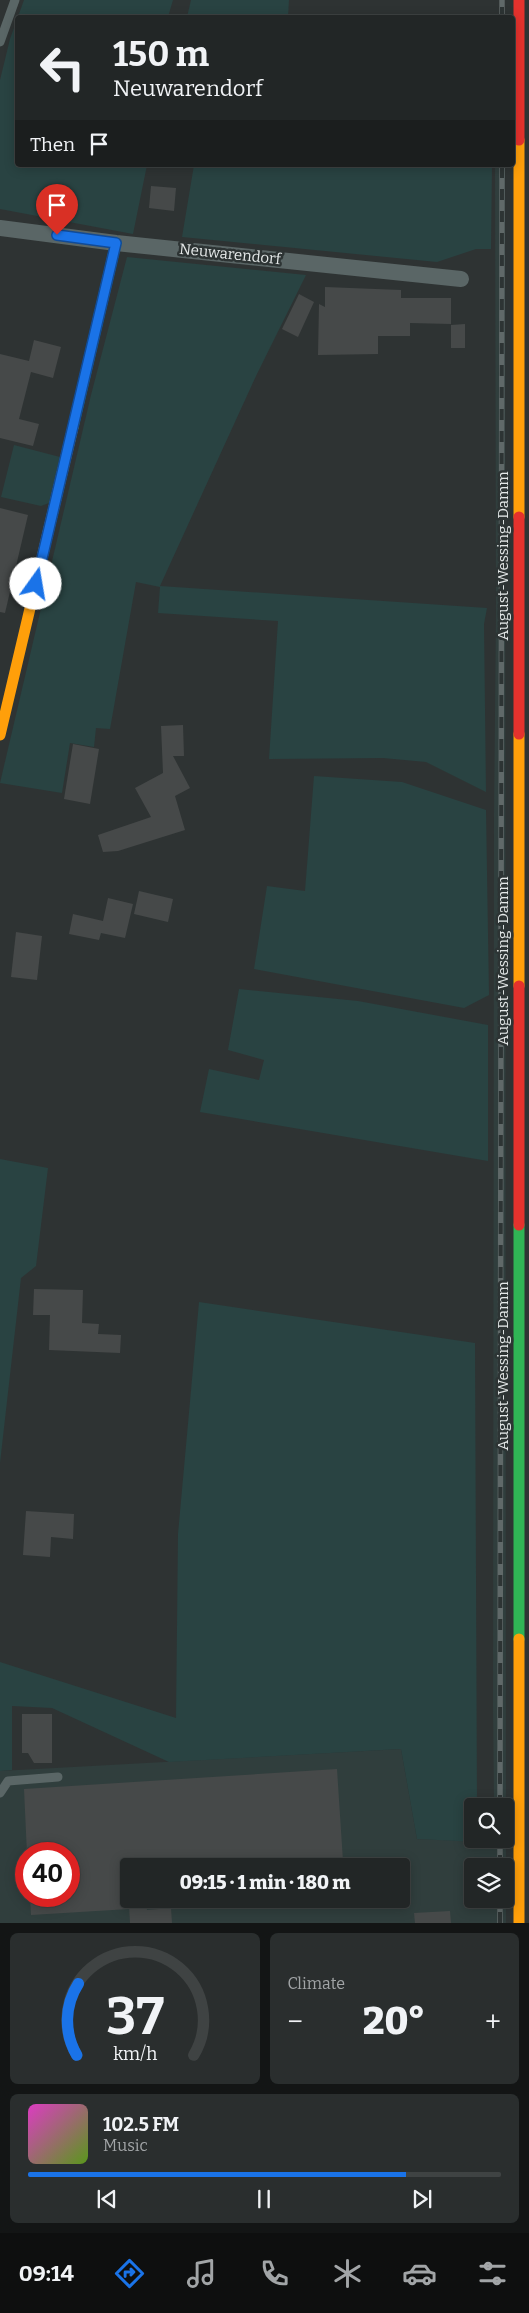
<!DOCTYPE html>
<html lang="en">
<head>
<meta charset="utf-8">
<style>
	body { margin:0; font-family:Bitter,serif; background:#2a2e2e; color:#f1f3f6; height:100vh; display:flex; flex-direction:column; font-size:19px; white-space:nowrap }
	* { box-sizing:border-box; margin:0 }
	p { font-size:16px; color:#a2a5a7 }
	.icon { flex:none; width:28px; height:28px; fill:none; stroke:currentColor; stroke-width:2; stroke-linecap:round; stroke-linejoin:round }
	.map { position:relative; height:1923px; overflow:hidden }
	.panel { display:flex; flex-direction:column; gap:10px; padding:10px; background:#131515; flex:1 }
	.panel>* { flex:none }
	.banner { position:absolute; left:15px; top:15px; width:500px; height:152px; border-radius:5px; box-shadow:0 2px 12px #0003,0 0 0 1px #3f4343; background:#222626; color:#f1f3f6; overflow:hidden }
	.buttons { position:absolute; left:464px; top:1798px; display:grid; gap:10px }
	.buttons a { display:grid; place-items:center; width:50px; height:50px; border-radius:5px; background:#222626; box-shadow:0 2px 12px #0003,0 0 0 1px #3f4343; font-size:25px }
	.speed { position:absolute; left:15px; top:1842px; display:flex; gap:10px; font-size:25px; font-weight:700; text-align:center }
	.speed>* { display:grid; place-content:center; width:65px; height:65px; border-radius:50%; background:#222626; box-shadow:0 2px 12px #0003,0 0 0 1px #3f4343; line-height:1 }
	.speed .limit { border:8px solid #d22; background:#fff; color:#111 }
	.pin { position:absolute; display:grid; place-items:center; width:42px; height:42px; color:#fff; margin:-51px -21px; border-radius:50% 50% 50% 0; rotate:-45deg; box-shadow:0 0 5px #0007 }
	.pin .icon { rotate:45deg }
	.me { position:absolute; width:55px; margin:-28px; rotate:13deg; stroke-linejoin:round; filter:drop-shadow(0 0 4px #0008) }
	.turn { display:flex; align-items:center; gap:18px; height:105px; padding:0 15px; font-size:22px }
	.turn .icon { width:65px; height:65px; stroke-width:2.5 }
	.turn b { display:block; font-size:35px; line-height:42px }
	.then { display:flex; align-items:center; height:48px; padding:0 15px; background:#0003; gap:10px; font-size:19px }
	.big { font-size:38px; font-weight:800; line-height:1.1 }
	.panel .widget { flex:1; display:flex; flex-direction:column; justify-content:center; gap:8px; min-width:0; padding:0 18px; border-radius:8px; background:#2a2e2e }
	.panel .dial { align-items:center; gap:0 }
	.dial svg { height:130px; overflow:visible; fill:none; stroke:#3f4343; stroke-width:7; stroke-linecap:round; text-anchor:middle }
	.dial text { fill:#f1f3f6; stroke:none }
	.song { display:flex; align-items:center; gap:15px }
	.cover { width:60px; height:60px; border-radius:8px; background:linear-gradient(135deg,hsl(310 70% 55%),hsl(90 70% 35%)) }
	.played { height:5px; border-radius:2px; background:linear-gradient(90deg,#1a73e8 80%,#3f4343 80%) }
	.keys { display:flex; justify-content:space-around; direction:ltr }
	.heat { display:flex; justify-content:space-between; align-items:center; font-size:28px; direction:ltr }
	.panel .tiles { flex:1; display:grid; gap:10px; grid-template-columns:1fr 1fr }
	.widget:last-child { grid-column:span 2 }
	.trip { position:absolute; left:120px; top:1858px; width:290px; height:50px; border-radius:5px; background:#222626; box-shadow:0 2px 12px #0003,0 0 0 1px #3f4343; font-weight:800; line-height:50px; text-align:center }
	.tab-bar { display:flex; height:80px; justify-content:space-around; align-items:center; background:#0e0f0f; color:#a2a5a7 }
	.tab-bar .icon { width:35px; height:35px }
	.tab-bar .selected { color:#1a73e8 }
	.tab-bar b { font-size:22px; color:#f1f3f6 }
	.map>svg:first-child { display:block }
	.built { fill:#303e3d; fill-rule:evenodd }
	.green { fill:#294342 }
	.building { fill:#464949 }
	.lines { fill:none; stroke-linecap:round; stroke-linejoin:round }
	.lane { stroke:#5a6666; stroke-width:9 }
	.street { stroke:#5a6666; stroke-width:16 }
	.fast { stroke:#30b455; stroke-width:11 }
	.slow { stroke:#ff9f0a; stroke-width:11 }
	.jam { stroke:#e5322d; stroke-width:11 }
	.rail-casing { stroke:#606969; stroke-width:5.5 }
	.rail { stroke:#2d3434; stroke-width:4; stroke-dasharray:11; stroke-linecap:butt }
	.route-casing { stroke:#114b97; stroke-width:12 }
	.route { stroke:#1a73e8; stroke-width:9 }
	.labels { text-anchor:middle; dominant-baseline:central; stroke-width:5; stroke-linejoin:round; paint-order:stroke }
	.street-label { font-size:15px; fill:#e5e9e9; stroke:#2d3434 }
</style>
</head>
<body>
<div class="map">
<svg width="529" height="1923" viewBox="0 0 529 1923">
	<rect width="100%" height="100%" fill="#2e3333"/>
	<path class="built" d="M495,165H505L506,1923H0V1771L401,1749L417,1839L494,1842V1839H505V1806H494L493,1706L494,814L496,610ZM26,1854H69V1896H26ZM129,1866H401V1899H129ZM472,1866H505V1899H472Z"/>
	<g class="green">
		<path d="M24,0H173L168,17L18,18V165H147L133,234L0,209V80L10,39Z"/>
		<path d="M191,0H289L288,17H187Z"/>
		<path d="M194,165H492L491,249H476L437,262L182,237Z"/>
		<path d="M127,257L306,275L256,376L160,586L487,608L484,624L486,792L426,762L383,758L269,759L278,621L158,613L160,587L136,582L110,729L96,728L94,747L70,743L62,793L0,783L91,395Z"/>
		<path d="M14,445L60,457L49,503L41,506L1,497Z"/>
		<path d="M314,776L402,782L486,810L489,995L464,1008L254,969L267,886L305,891Z"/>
		<path d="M239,989L358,1001L488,1025V1161L200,1112L209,1069L259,1080L264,1060L228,1050Z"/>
		<path d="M0,1159L48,1168L36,1266L21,1278L0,1463Z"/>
		<path d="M199,1302L475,1343L477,1806H472V1839H478V1842L417,1839L401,1749L169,1762L52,1708L12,1706V1770L0,1771V1662L176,1718L178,1534Z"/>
	</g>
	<g class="building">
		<path d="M151,186L176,188L174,211L149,208Z"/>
		<path d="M325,287L401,290V298H451V324L410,323V336H378V354L318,355L319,304L325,307Z"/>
		<path d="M299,294L314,302L298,337L282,329Z"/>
		<path d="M465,324V348H451V325Z"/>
		<path d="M34,340L61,347L53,378L31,372L19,419L39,424L33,446L0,438V354L29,361Z"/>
		<path d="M0,508L28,515L5,613L0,612Z"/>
		<path d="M183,725L184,756H173L190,788L175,796L185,830L118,851L103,852L98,835L151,817L135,788L163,773L161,726Z"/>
		<path d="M73,744L99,749L90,804L64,799Z"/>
		<path d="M139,891L173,899L168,922L134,914Z"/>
		<path d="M108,898L133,904L125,938L101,933L99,940L69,934L73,914L103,921Z"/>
		<path d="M16,932L42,936L37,980L11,977Z"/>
		<path d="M34,1289L83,1290L82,1323L99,1324L98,1334L121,1335L120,1353L49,1350L50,1315H33Z"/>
		<path d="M26,1511L74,1514L73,1539L51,1537L50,1557L23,1555Z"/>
		<path d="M22,1714H52V1763H34L28,1753H22Z"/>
		<path d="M337,1769L343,1861L265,1866H129V1899H146L147,1910L171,1908L172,1923H130L129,1906V1909L31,1915L30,1896H69V1854H27L24,1789Z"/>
		<path d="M450,1911L451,1923H415L414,1913Z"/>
	</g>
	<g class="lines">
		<g class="lane">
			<path d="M0,42L15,0"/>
			<path d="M0,1793L8,1781L58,1777"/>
		</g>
		<path class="street" d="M0,228L116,243L461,279"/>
		<g class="fast">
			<path d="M73,427L116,243"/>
			<path d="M519,1225V1639"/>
		</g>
		<g class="slow">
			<path d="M519,140V517"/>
			<path d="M519,734V986"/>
			<path d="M0,735L73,427"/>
			<path d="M519,1639V1923"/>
		</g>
		<g class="jam">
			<path d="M519,0V140"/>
			<path d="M519,517V734"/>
			<path d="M519,986V1225"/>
		</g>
		<g class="rail-casing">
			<g id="rail">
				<path d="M502,18V0"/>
				<path d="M500,1806L502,165"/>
				<path d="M500,1866V1839"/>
				<path d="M500,1923V1899"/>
			</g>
		</g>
		<use href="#rail" class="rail"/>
	</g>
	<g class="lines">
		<g class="route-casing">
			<path id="route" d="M36,584L116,243L57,235"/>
		</g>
		<use href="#route" class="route"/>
	</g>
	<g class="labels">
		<g class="street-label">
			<text transform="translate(230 254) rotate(6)">Neuwarendorf</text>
			<text transform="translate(503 556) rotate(-90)">August-Wessing-Damm</text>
			<text transform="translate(503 961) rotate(-90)">August-Wessing-Damm</text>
			<text transform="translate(503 1366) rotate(-90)">August-Wessing-Damm</text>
		</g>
	</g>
</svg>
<div class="buttons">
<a><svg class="icon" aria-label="search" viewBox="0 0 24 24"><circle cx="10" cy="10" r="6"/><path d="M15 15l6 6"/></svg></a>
<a><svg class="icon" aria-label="layers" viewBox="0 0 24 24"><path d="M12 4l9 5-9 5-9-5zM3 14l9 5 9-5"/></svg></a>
</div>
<div class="speed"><div class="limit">40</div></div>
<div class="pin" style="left:57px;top:235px;background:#d93025"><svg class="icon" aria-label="arrive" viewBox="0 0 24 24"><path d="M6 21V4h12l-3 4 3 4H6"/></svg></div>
<svg class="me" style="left:36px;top:584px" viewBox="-20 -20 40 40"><circle r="19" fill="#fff"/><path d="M0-13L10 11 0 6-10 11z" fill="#1a73e8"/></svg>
<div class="trip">09:15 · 1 min · 180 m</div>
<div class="banner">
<div class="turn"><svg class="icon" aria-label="left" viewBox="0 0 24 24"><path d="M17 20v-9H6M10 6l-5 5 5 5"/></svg><div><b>150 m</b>Neuwarendorf</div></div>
<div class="then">Then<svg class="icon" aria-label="arrive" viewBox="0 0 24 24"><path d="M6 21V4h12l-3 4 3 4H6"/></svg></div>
</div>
</div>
<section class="panel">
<div class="tiles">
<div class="widget dial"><svg viewBox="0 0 100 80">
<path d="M14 69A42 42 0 1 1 86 69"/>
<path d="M14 69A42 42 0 0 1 15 25" stroke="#1a73e8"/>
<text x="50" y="56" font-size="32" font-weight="700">37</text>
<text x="50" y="72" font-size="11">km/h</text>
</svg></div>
<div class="widget"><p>Climate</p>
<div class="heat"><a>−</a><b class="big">20°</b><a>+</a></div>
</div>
<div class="widget">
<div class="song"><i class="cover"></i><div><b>102.5 FM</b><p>Music</p></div></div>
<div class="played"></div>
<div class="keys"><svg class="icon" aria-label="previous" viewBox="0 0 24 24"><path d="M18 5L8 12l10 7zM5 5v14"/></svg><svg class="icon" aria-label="pause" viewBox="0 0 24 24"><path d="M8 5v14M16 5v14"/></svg><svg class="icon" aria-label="next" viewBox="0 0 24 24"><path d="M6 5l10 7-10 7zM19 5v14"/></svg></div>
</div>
</div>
</section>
<nav class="tab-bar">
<b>09:14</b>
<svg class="icon selected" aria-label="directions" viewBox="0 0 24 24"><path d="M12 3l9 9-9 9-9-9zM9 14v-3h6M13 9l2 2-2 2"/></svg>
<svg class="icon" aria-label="music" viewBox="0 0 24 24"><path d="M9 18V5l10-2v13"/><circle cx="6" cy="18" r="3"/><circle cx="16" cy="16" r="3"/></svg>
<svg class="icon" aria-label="phone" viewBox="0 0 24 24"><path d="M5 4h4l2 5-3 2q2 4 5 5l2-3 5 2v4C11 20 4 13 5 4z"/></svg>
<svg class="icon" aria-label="climate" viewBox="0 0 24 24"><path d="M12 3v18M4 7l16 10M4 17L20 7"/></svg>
<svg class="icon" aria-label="car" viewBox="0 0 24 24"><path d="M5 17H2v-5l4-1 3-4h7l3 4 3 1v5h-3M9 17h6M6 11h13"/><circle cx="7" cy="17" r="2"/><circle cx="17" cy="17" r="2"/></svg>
<svg class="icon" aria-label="filters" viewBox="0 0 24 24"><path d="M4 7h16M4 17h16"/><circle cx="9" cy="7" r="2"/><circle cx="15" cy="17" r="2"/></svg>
</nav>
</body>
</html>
